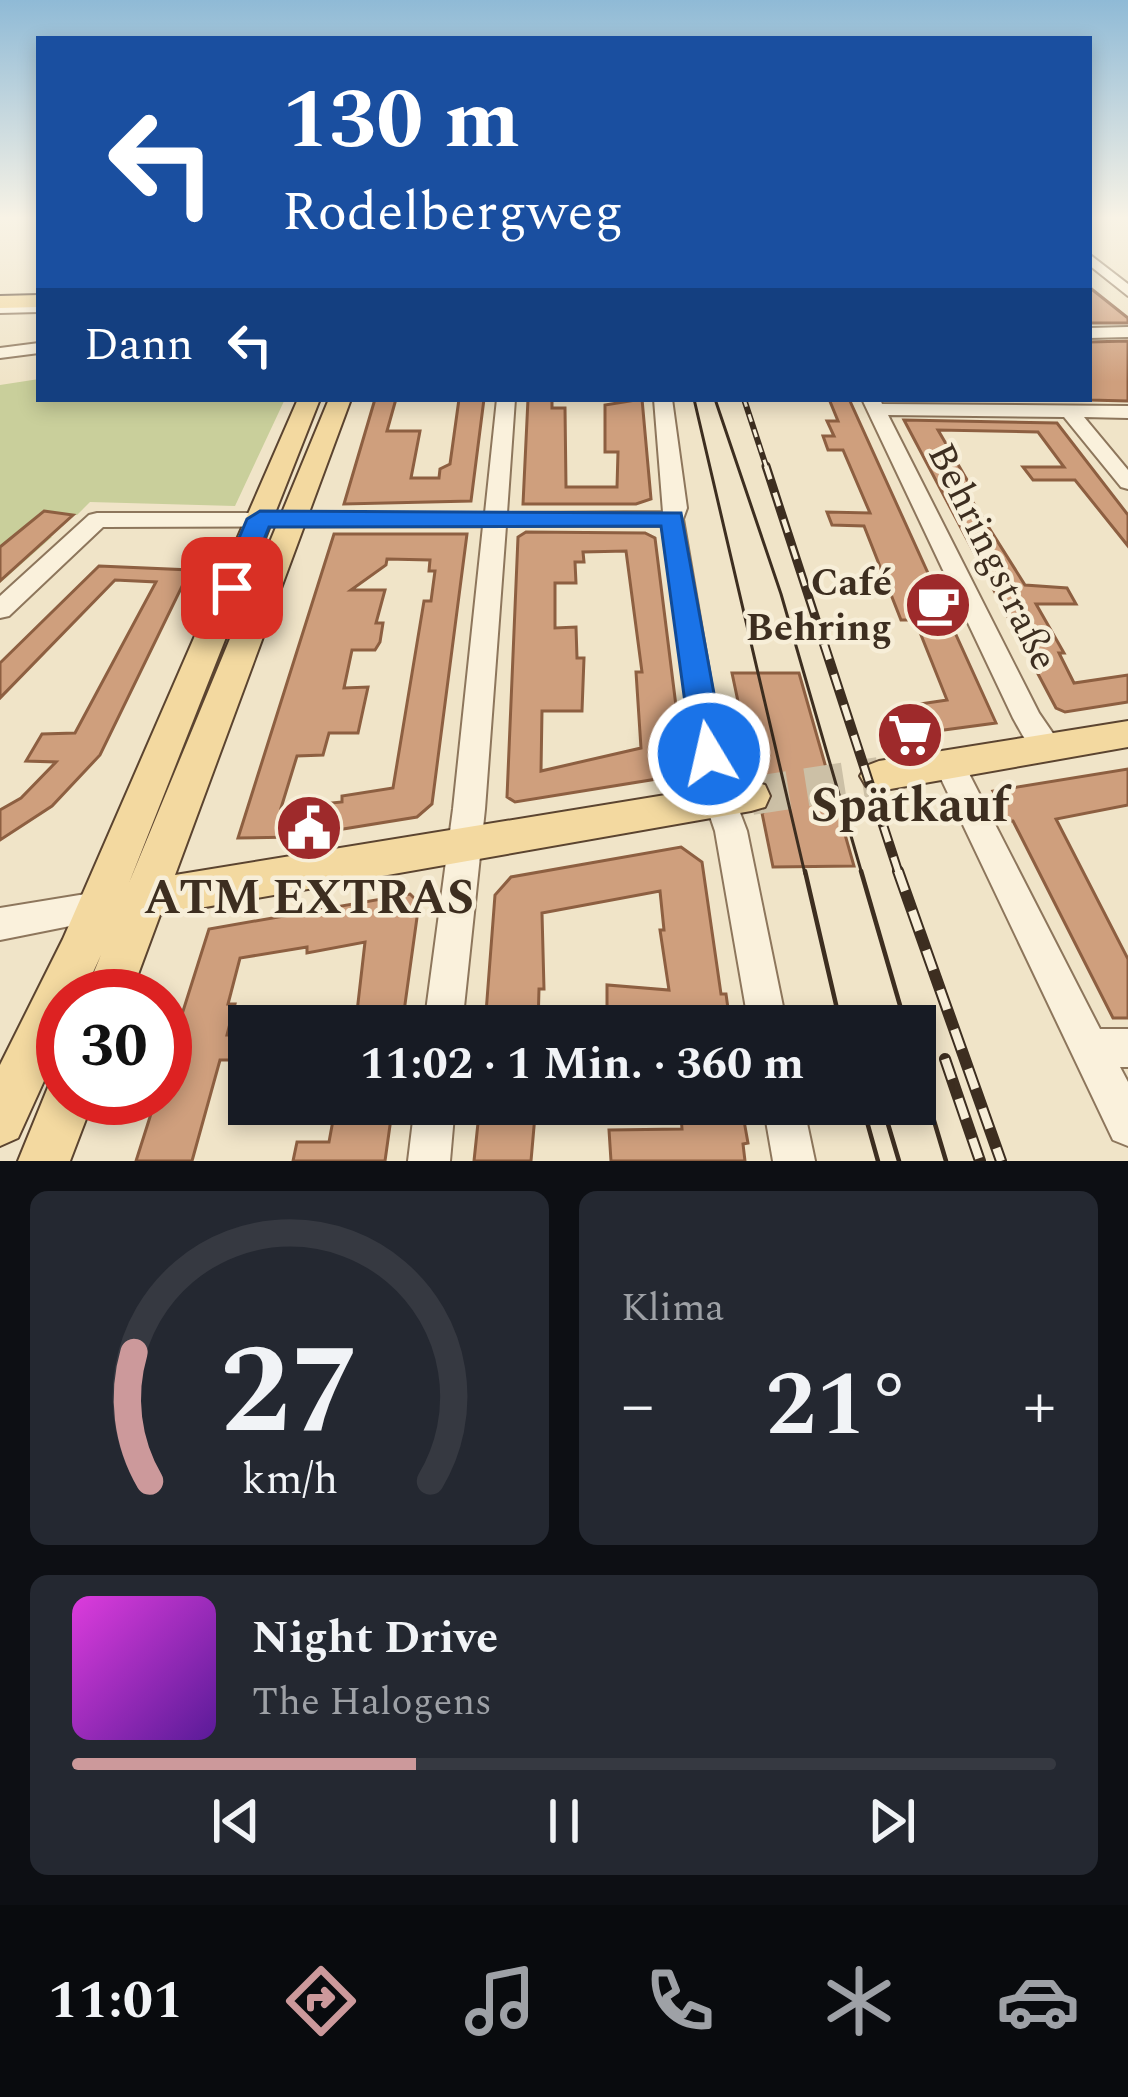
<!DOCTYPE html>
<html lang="de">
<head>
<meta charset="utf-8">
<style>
	body { margin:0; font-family:Spectral,serif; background:#242831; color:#f1f3f6; height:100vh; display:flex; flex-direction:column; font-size:45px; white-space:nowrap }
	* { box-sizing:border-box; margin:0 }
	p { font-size:39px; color:#9ea1a6 }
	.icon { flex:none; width:66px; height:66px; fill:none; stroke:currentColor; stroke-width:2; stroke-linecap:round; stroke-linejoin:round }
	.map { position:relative; height:1161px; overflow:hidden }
	.details { display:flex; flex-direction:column; gap:30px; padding:30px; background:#0d0f14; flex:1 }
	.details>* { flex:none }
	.guide { position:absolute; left:36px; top:36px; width:1056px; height:366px; border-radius:0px; box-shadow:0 6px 18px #0003; background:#1a4fa0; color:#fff; overflow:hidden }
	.speed { position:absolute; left:36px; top:969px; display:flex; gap:24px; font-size:60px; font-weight:700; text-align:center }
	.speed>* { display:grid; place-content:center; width:156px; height:156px; border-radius:50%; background:#171b24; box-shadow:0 6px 18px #0003; line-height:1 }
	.speed .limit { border:18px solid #d22; background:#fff; color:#111 }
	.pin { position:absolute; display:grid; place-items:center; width:102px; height:102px; color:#fff; margin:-51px; border-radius:24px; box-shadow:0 6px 18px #0006 }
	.me { position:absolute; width:132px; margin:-66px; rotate:351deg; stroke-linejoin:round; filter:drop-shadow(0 0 9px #0008) }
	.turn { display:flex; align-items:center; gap:42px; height:252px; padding:0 48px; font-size:54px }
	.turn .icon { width:156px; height:156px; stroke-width:2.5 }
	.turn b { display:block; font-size:84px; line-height:102px }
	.then { display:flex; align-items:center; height:114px; padding:0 48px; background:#0003; gap:24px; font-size:45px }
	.big { font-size:90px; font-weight:700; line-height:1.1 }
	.details .card { flex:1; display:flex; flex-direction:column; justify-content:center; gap:18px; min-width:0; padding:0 42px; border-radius:18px; background:#242831 }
	.details .dial { align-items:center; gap:0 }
	.dial svg { height:312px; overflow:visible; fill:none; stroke:#363941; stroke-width:7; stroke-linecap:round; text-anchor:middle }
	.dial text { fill:#f1f3f6; stroke:none }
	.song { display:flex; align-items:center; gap:36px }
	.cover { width:144px; height:144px; border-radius:18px; background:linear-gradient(135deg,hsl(300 70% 55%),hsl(270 70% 35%)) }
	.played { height:12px; border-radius:6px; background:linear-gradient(90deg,#cc999b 35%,#363941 35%) }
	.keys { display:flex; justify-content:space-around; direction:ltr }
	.heat { display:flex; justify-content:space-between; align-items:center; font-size:66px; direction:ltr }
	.details .tiles { flex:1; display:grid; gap:30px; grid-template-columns:1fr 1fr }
	.card:last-child { grid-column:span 2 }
	.trip { position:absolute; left:228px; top:1005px; width:708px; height:120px; border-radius:0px; background:#171b24; box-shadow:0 6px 18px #0003; font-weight:700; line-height:120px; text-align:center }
	.tabs { display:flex; height:192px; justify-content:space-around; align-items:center; background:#090b0e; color:#9ea1a6 }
	.tabs .icon { width:84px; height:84px }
	.tabs .selected { color:#cc999b }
	.tabs b { font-size:54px; color:#f1f3f6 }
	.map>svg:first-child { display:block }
	.green { fill:#c9cf9b }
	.building { fill:#cf9f7d; stroke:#8d5f41; stroke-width:3; fill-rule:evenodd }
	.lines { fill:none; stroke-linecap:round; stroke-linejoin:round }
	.major-tunnel { stroke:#ccc0a6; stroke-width:38; stroke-dasharray:38 18; stroke-linecap:butt }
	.minor-casing { stroke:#8d765c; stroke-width:4 }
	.major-casing { stroke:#5b4430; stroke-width:4 }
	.minor { fill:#faf1dc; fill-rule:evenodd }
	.major { fill:#f3d9a0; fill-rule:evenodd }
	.tram-far1 { stroke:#3d2e20; stroke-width:3 }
	.tram { stroke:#3d2e20; stroke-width:4.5 }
	.rail-far3-casing { stroke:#3d2e20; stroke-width:6 }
	.rail-far2-casing { stroke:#3d2e20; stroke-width:9 }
	.rail-far1-casing { stroke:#3d2e20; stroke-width:10 }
	.rail-casing { stroke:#3d2e20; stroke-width:12 }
	.rail-far3 { stroke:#f7eed8; stroke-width:3; stroke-dasharray:8; stroke-linecap:butt }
	.rail-far2 { stroke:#f7eed8; stroke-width:4.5; stroke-dasharray:14; stroke-linecap:butt }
	.rail-far1 { stroke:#f7eed8; stroke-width:6; stroke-dasharray:16; stroke-linecap:butt }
	.rail { stroke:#f7eed8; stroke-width:8; stroke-dasharray:21; stroke-linecap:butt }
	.route { fill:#1a73e8; stroke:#114b97; stroke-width:3 }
	.labels { text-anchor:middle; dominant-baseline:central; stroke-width:9; stroke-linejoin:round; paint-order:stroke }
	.street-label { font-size:39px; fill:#3d2e20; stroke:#f7eed8 }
	.poi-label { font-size:39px; font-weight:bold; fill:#3d2e20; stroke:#f7eed8; text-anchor:end }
	.near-poi-label { font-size:48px; font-weight:bold; fill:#3d2e20; stroke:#f7eed8 }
</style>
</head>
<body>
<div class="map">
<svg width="1128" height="1161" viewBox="0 0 1128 1161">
	<rect width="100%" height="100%" fill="#f0e4c8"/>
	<path class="green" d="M39,379V399H285L235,506L90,502L77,515L43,510L19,531L52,537L0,583V385Z"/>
	<g class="building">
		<path d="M1089,287L1128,318V323H1089Z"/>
		<path d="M1128,341V401L1089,400V342Z"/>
		<path d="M375,399H396L387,431H420L411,478H439L440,469L450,464L459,399H484L471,501L344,504Z"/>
		<path d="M528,399H552V408H565L566,487H617L618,452H605V405L642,399L651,499L636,504H523Z"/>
		<path d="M829,399H849L996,723L899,736L893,708L947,700L915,620H901L864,526L832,525L827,512L870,513L843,450H828L823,436H834L827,421H838Z"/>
		<path d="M904,420L1057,423L1128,515V546L1075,480H1033L1023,467H1064L1038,432L938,430L970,485H962L1025,585L1067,588L1076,604H1036L1064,653H1059L1074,683L1128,675V702L1065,712L1056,708Z"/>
		<path d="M44,511L73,515L0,581V547Z"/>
		<path d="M526,532L645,533L655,538L683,762L669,777L515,802L507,797L518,537ZM626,551L642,672H636L641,748L541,771L542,711H582L584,658H577L576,627L555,628V583H576L575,562H584L583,552Z"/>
		<path d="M334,534H467L432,804L417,817L294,837L238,838ZM387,559L430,560L429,571H435L431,601H424L393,788L342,796V802L281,808L297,756L323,755L329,733H358L368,687L344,688L352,650H375L380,642L383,623H376L385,590H351L386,565Z"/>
		<path d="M99,566L190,570L100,755L52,806L0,840V810L21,798L56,762L26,761L42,734L75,733L156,582L115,580L0,698V663Z"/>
		<path d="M732,673H799L854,866L773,867L762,813L769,809L774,794L766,781L754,777Z"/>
		<path d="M1128,769V805L1056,819L1128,959V1018H1113L1013,821H1000L988,797L996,796L993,791Z"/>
		<path d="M681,847L702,862L721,994H726L730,1023L607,1026V985L669,990L660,930H664L660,891L542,913L544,989H539L538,1026H485L495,895L511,877Z"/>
		<path d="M410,894L419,903L402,1026H290L293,1011L357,1012L365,942L307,953V947L240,958L228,1004H235L227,1035H249V1060H220L192,1161H136L156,1098H165V1068L209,929Z"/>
		<path d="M336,1104H393L385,1161H293L297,1142H329Z"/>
		<path d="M480,1104H536L531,1161H474Z"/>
		<path d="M680,1104H741L748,1143L743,1144L745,1161H611L609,1130L682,1129Z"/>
	</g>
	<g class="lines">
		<path class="major-tunnel" d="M751,796L879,776"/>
		<g class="minor-casing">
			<g id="minor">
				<path d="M1089,254L1128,284V296L1089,265Z"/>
				<path d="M39,302V312L0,313V303Z"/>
				<path d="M1128,327V337L1089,338V328Z"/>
				<path d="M39,343V353L0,358V348Z"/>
				<path d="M497,399H515L507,513L663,512L654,399H672L687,508L683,519L728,781L747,831L787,1026H749L715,831L698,781L662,526H506L485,809L462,1026H424L453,809L483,526L103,527L9,616L0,618V596L89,515L97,513H485Z"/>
				<path d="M862,399H880L882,404L1128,406V418L1084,417L1128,470V489L1121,487L1064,417L888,415L1039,713L1063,748L1058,756C1034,763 1024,737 1013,718Z"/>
				<path d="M949,753L960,756L1100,1029H1128V1067H1120L1128,1082V1146L1113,1140L934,764L938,756Z"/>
				<path d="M98,892L110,896L115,907L110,918L0,940V908Z"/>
				<path d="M415,1104H455L450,1161H408Z"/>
				<path d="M763,1104H803L815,1161H773Z"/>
			</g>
		</g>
		<g class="major-casing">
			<g id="major">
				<path d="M39,295V307L0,308V296Z"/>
				<path d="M298,399H320L129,883L329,399H351L175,875L751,781L765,785L770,796L765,807L751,811L160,915L130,996H84L101,955L82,996H63V1039L18,1138L0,1146V1065L63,939Z"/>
				<path d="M1128,721V747L879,791L866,786L860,776L866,766L879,761Z"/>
				<path d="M63,1075V1098H94L70,1161H18L51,1080Z"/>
			</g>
		</g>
		<use href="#minor" class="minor"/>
		<use href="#major" class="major"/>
		<g class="tram-far1">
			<path d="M694,399L805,874"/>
			<path d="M715,399L781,594L862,874"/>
		</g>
		<g class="tram">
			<path d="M805,871L841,1026"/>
			<path d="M861,871L906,1026"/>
			<path d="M915,1057L946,1161"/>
			<path d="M862,1104L878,1161"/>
			<path d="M882,1104L899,1161"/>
		</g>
		<g class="rail-far3-casing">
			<path id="rail-far3" d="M744,399L767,469"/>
		</g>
		<g class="rail-far2-casing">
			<path id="rail-far2" d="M766,466L825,647"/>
		</g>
		<g class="rail-far1-casing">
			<path id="rail-far1" d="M824,644L899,874"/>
		</g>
		<g class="rail-casing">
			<g id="rail">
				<path d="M898,871L1001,1161"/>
				<path d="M945,1059L980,1161"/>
			</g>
		</g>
		<use href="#rail-far3" class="rail-far3"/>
		<use href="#rail-far2" class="rail-far2"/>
		<use href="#rail-far1" class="rail-far1"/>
		<use href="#rail" class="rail"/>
	</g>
	<linearGradient id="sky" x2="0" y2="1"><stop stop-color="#8fbad6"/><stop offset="0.57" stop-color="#f8f3e6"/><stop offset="1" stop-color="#f8f3e6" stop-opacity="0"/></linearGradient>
	<rect width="1128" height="382" fill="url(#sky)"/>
	<path class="route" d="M260,511L681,513L725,754L720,763L709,767L697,763L692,754L661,526L269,527L242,594H222L218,588L247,519Z"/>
	<defs>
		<g id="cafe-disc" transform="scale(3.45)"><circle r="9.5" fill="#9e2a2b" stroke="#f7eed8"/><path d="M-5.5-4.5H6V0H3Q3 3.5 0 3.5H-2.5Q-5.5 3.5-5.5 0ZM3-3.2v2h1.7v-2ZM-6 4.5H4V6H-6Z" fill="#fff"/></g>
		<g id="supermarket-disc" transform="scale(3.45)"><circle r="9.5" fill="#9e2a2b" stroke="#f7eed8"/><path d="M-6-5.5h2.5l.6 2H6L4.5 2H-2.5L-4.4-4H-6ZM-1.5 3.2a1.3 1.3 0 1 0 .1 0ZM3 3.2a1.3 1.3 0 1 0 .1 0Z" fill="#fff"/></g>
		<g id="civic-disc" transform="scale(3.45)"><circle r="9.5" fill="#9e2a2b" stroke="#f7eed8"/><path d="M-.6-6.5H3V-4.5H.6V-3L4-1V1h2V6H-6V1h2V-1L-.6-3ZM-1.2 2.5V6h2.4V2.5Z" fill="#fff"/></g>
	</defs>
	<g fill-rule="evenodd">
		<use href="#cafe-disc" x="938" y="605"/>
		<use href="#supermarket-disc" x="910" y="735"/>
		<use href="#civic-disc" x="309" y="828"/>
	</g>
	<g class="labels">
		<g class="street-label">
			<text transform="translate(992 557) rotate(64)">Behringstraße</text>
		</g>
		<g class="poi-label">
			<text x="892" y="583">Café<tspan x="892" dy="45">Behring</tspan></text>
		</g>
		<g class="near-poi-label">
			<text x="910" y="806">Spätkauf</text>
			<text x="309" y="898">ATM EXTRAS</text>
		</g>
	</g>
</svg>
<div class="speed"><div class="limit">30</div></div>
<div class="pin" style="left:232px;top:588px;background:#d93025"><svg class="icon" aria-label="arrive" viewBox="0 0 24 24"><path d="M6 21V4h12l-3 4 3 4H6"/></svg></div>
<svg class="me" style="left:709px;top:754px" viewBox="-20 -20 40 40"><circle r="17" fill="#1a73e8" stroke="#fff" stroke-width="3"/><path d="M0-11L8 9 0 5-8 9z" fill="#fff"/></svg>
<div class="trip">11:02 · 1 Min. · 360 m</div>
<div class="guide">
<div class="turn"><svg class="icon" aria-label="left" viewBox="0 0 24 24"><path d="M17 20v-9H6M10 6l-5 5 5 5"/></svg><div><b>130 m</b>Rodelbergweg</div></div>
<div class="then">Dann<svg class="icon" aria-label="left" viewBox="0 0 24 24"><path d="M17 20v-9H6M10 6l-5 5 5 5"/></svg></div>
</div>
</div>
<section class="details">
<div class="tiles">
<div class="card dial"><svg viewBox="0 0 100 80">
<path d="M14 69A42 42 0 1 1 86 69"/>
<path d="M14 69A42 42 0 0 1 10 36" stroke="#cc999b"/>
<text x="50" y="56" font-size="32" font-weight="700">27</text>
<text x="50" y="72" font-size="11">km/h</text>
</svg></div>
<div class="card"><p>Klima</p>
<div class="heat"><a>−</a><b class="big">21°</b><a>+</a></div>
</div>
<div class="card">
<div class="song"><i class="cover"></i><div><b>Night Drive</b><p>The Halogens</p></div></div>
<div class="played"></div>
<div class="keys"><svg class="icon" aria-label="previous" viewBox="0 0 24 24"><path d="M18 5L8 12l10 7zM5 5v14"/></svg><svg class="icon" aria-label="pause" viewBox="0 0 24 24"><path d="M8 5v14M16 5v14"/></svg><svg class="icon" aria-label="next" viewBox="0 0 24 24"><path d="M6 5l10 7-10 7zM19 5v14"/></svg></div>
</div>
</div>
</section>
<nav class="tabs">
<b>11:01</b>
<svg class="icon selected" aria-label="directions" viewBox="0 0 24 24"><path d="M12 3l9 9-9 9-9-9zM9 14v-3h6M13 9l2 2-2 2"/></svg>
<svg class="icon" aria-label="music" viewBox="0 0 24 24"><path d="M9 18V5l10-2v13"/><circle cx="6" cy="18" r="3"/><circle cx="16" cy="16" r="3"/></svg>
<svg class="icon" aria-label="phone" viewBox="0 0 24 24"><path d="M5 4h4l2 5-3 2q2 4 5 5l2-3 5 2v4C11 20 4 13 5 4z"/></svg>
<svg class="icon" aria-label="climate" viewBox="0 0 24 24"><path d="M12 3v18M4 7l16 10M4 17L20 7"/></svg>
<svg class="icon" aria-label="car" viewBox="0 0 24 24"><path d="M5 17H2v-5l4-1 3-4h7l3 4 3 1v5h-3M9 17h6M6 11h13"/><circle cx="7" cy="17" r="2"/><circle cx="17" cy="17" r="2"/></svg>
</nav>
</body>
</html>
